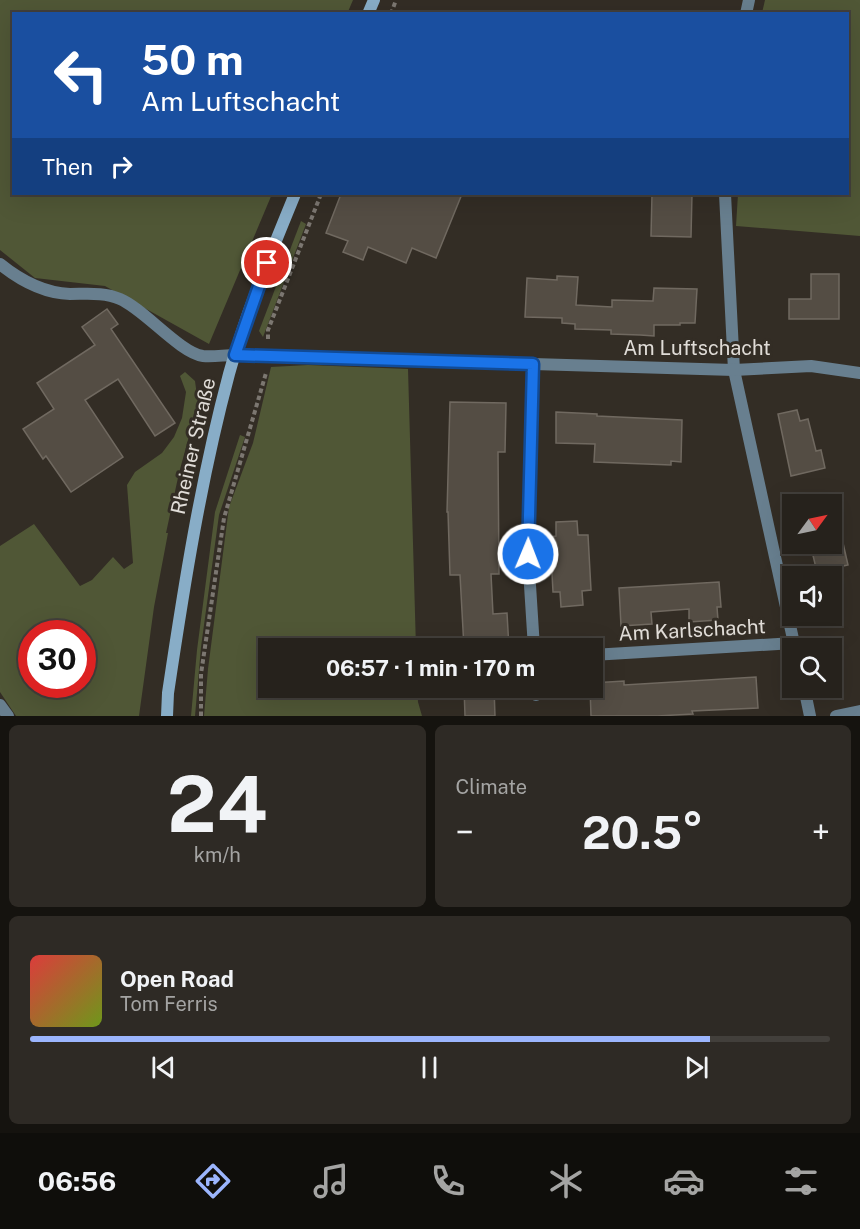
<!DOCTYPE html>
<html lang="en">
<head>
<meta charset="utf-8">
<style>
	body { margin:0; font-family:"Public Sans",sans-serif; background:#2e2a25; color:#f1f3f6; height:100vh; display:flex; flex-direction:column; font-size:22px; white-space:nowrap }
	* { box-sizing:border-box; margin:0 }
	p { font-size:20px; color:#a4a4a3 }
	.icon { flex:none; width:33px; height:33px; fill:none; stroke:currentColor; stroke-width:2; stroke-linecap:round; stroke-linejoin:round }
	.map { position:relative; height:716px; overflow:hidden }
	.side { display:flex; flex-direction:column; gap:9px; padding:9px; background:#15130f; flex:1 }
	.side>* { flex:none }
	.banner { position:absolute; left:12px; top:12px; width:837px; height:183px; border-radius:0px; box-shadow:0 6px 24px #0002,0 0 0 2px #423f3b; background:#1a4fa0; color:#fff; overflow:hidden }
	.needle { width:39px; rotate:57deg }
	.controls { position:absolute; left:782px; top:494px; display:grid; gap:12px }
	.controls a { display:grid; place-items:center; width:60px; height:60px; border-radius:0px; background:#26221c; box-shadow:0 6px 24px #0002,0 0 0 2px #423f3b; font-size:30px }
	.speed { position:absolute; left:18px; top:620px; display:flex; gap:12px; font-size:30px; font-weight:700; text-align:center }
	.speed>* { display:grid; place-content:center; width:78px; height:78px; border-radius:50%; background:#26221c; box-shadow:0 6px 24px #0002,0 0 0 2px #423f3b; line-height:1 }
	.speed .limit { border:9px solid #d22; background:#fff; color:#111 }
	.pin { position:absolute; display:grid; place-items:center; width:51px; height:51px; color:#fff; margin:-26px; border:3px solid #fff; border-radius:50%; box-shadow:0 2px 6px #0007 }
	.me { position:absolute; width:66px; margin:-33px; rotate:1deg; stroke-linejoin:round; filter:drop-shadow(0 0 4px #0008) }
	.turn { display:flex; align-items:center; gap:21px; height:126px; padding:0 30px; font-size:27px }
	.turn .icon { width:78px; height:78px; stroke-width:2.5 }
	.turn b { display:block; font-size:42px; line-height:51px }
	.then { display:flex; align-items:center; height:57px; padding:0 30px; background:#0003; gap:12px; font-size:22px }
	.big { font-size:45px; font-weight:700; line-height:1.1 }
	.side .widget { flex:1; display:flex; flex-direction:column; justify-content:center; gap:9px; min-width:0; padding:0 21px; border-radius:9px; background:#2e2a25 }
	.side .dial { align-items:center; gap:0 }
	.dial b { font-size:78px; line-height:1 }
	.song { display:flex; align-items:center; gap:18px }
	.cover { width:72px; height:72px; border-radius:9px; background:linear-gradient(135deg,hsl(0 70% 55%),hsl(80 70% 35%)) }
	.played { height:6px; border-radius:3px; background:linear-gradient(90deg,#9bb5fd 85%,#423f3b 85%) }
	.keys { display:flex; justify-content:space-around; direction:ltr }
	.heat { display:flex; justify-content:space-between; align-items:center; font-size:33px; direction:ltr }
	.side .tiles { flex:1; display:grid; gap:9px; grid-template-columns:1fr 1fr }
	.widget:last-child { grid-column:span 2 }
	.trip { position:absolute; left:258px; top:638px; width:345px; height:60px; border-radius:0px; background:#26221c; box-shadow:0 6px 24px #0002,0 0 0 2px #423f3b; font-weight:700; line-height:60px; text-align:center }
	.dock { display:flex; height:96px; justify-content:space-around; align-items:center; background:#0f0e0b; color:#a4a4a3 }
	.dock .icon { width:42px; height:42px }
	.dock .current { color:#9bb5fd }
	.dock b { font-size:27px; color:#f1f3f6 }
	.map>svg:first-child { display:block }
	.green { fill:#505736; fill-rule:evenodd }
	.building { fill:#544d44; stroke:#706960; stroke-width:1.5 }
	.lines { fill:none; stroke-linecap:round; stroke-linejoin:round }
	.path { stroke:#7c7771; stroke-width:4; stroke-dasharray:4.5 3; stroke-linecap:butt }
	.lane { stroke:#687f8f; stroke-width:12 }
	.street { stroke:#687f8f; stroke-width:12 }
	.secondary { stroke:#88adc7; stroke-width:12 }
	.route-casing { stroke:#114b97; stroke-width:15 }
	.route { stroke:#1a73e8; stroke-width:10 }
	.labels { text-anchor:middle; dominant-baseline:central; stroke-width:6; stroke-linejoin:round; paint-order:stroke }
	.street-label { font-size:20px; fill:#e0dcd7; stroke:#332d25 }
</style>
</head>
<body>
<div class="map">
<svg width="860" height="716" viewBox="0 0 860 716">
	<rect width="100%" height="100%" fill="#332d25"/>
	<g class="green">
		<path d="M0,0H353L347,14H14V194H272L209,344L105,286L35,278L0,250Z"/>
		<path d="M765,0H860V236L736,226L738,194H848V14L762,13Z"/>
		<path d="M301,221L306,224L263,337L259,331Z"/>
		<path d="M308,365L408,369L416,648H268V687H417L418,702L422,716H204L208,669L229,507L253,443L271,367Z"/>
		<path d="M185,372L195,381L198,403L179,473L166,533H168L154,607L139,716H16L0,692V546L34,524L80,586L92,580L113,557L124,569L133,563L127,485L135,472L162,453L174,437L182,418L186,392L180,376ZM32,633H82V684H32Z"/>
		<path d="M240,435L245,437L219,515L201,647L195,716H191L197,650L215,512Z"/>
	</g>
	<g class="building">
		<path d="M341,194H462L436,258L412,248L406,263L368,247L363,260L343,252L348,241L326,233Z"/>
		<path d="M652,194H692L691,237L651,236Z"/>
		<path d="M811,274H839V319H789V299H811Z"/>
		<path d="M557,276L578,277L576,305L612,307V300L653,301L654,288L697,289L695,323H680V325H654V336L640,335L611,334V330L575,329V324L562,323V318L525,317L527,278L557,280Z"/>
		<path d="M107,309L118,324L111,329L175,423L155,436L118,379L85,400L123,457L71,492L46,456L43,459L23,429L54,409L37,383L95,345L82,327Z"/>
		<path d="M450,402L506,403L505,452H498L499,574H491L493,614L507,613L509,648H464L460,575H450L448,512H447Z"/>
		<path d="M797,410L800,421L808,419L816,451L821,450L825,468L791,476L778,414Z"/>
		<path d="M556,412L597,414V416L682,420L681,462L671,461V465L594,462L595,444L556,443Z"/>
		<path d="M577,521L578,535H588L591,590L582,591L583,605L561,607L560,592H553L550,537L556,536V522Z"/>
		<path d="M810,543H843L848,565L817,572Z"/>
		<path d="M719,582L721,607H717L718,620L689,622V609L651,612L652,624L621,626L619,588Z"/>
		<path d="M756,677L758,708L692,711L693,714L657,716H591L590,687H592V683L624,681V685Z"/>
		<path d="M464,687H494L495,716H465Z"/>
	</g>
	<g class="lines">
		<g class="path">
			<path d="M391,14L396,0"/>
			<path d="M268,339V330L321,194"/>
			<path d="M201,716V674L224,518L266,373"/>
		</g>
		<g class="lane">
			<path d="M0,264C21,281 43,293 70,294C87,294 104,292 120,299C144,309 180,353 203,356C213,357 225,355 235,355"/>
			<path d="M0,705L8,716"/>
		</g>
		<g class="street">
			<path d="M746,14L749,0"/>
			<path d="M725,194L734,370L795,648"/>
			<path d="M235,355L734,370L811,366L860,373"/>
			<path d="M533,364L528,554L534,648"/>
			<path d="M592,655L794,643"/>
			<path d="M536,687V695"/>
			<path d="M804,687L810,716"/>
			<path d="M836,716L860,711"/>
		</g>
		<g class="secondary">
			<path d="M368,14L374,0"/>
			<path d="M167,716L168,693C184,586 201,478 229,374C246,312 271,253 295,194"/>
		</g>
	</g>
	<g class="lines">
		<g class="route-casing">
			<path id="route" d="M267,263L235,355L533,364L528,554"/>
		</g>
		<use href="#route" class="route"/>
	</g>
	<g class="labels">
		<g class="street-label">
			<text x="697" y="348">Am Luftschacht</text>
			<text transform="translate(193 446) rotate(-77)">Rheiner Straße</text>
			<text transform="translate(692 630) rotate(-3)">Am Karlschacht</text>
		</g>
	</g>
</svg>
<div class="controls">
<a><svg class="needle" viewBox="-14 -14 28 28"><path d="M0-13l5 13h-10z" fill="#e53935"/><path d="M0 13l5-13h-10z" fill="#a4a4a3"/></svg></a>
<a><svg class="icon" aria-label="sound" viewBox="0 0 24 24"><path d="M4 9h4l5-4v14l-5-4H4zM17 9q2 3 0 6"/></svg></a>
<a><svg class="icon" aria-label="search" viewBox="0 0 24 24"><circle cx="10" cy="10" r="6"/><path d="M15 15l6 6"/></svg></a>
</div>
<div class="speed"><div class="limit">30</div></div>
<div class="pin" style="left:267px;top:263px;background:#d93025"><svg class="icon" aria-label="arrive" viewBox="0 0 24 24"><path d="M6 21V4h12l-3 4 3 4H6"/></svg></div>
<svg class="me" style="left:528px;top:554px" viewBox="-20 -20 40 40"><circle r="17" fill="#1a73e8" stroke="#fff" stroke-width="3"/><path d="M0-11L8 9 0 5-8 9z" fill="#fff"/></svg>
<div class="trip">06:57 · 1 min · 170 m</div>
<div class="banner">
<div class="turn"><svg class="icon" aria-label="left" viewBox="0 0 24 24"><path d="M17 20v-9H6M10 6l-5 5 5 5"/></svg><div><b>50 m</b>Am Luftschacht</div></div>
<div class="then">Then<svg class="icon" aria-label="right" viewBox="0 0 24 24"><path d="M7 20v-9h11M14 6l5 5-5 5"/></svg></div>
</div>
</div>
<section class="side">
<div class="tiles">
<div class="widget dial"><b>24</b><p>km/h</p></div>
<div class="widget"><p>Climate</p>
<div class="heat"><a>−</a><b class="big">20.5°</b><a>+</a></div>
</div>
<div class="widget">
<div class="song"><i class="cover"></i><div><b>Open Road</b><p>Tom Ferris</p></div></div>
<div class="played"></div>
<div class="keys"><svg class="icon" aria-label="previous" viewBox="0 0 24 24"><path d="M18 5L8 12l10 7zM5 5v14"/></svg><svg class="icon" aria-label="pause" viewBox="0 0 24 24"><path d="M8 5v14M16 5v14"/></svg><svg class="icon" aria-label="next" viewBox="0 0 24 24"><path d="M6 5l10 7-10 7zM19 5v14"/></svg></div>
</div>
</div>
</section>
<nav class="dock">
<b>06:56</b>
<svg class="icon current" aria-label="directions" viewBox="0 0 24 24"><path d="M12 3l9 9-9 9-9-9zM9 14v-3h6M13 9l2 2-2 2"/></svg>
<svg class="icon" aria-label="music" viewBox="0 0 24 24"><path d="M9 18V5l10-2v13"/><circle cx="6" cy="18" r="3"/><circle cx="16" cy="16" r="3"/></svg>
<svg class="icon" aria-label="phone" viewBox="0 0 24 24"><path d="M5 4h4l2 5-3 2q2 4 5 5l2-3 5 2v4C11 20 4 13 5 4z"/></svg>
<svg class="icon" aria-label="climate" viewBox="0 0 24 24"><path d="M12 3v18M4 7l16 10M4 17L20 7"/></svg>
<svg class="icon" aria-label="car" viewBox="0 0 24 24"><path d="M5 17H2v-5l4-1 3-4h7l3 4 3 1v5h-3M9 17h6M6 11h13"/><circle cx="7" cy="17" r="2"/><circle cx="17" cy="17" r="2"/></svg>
<svg class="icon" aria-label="filters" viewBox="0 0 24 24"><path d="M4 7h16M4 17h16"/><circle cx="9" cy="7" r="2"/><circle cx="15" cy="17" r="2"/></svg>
</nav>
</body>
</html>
